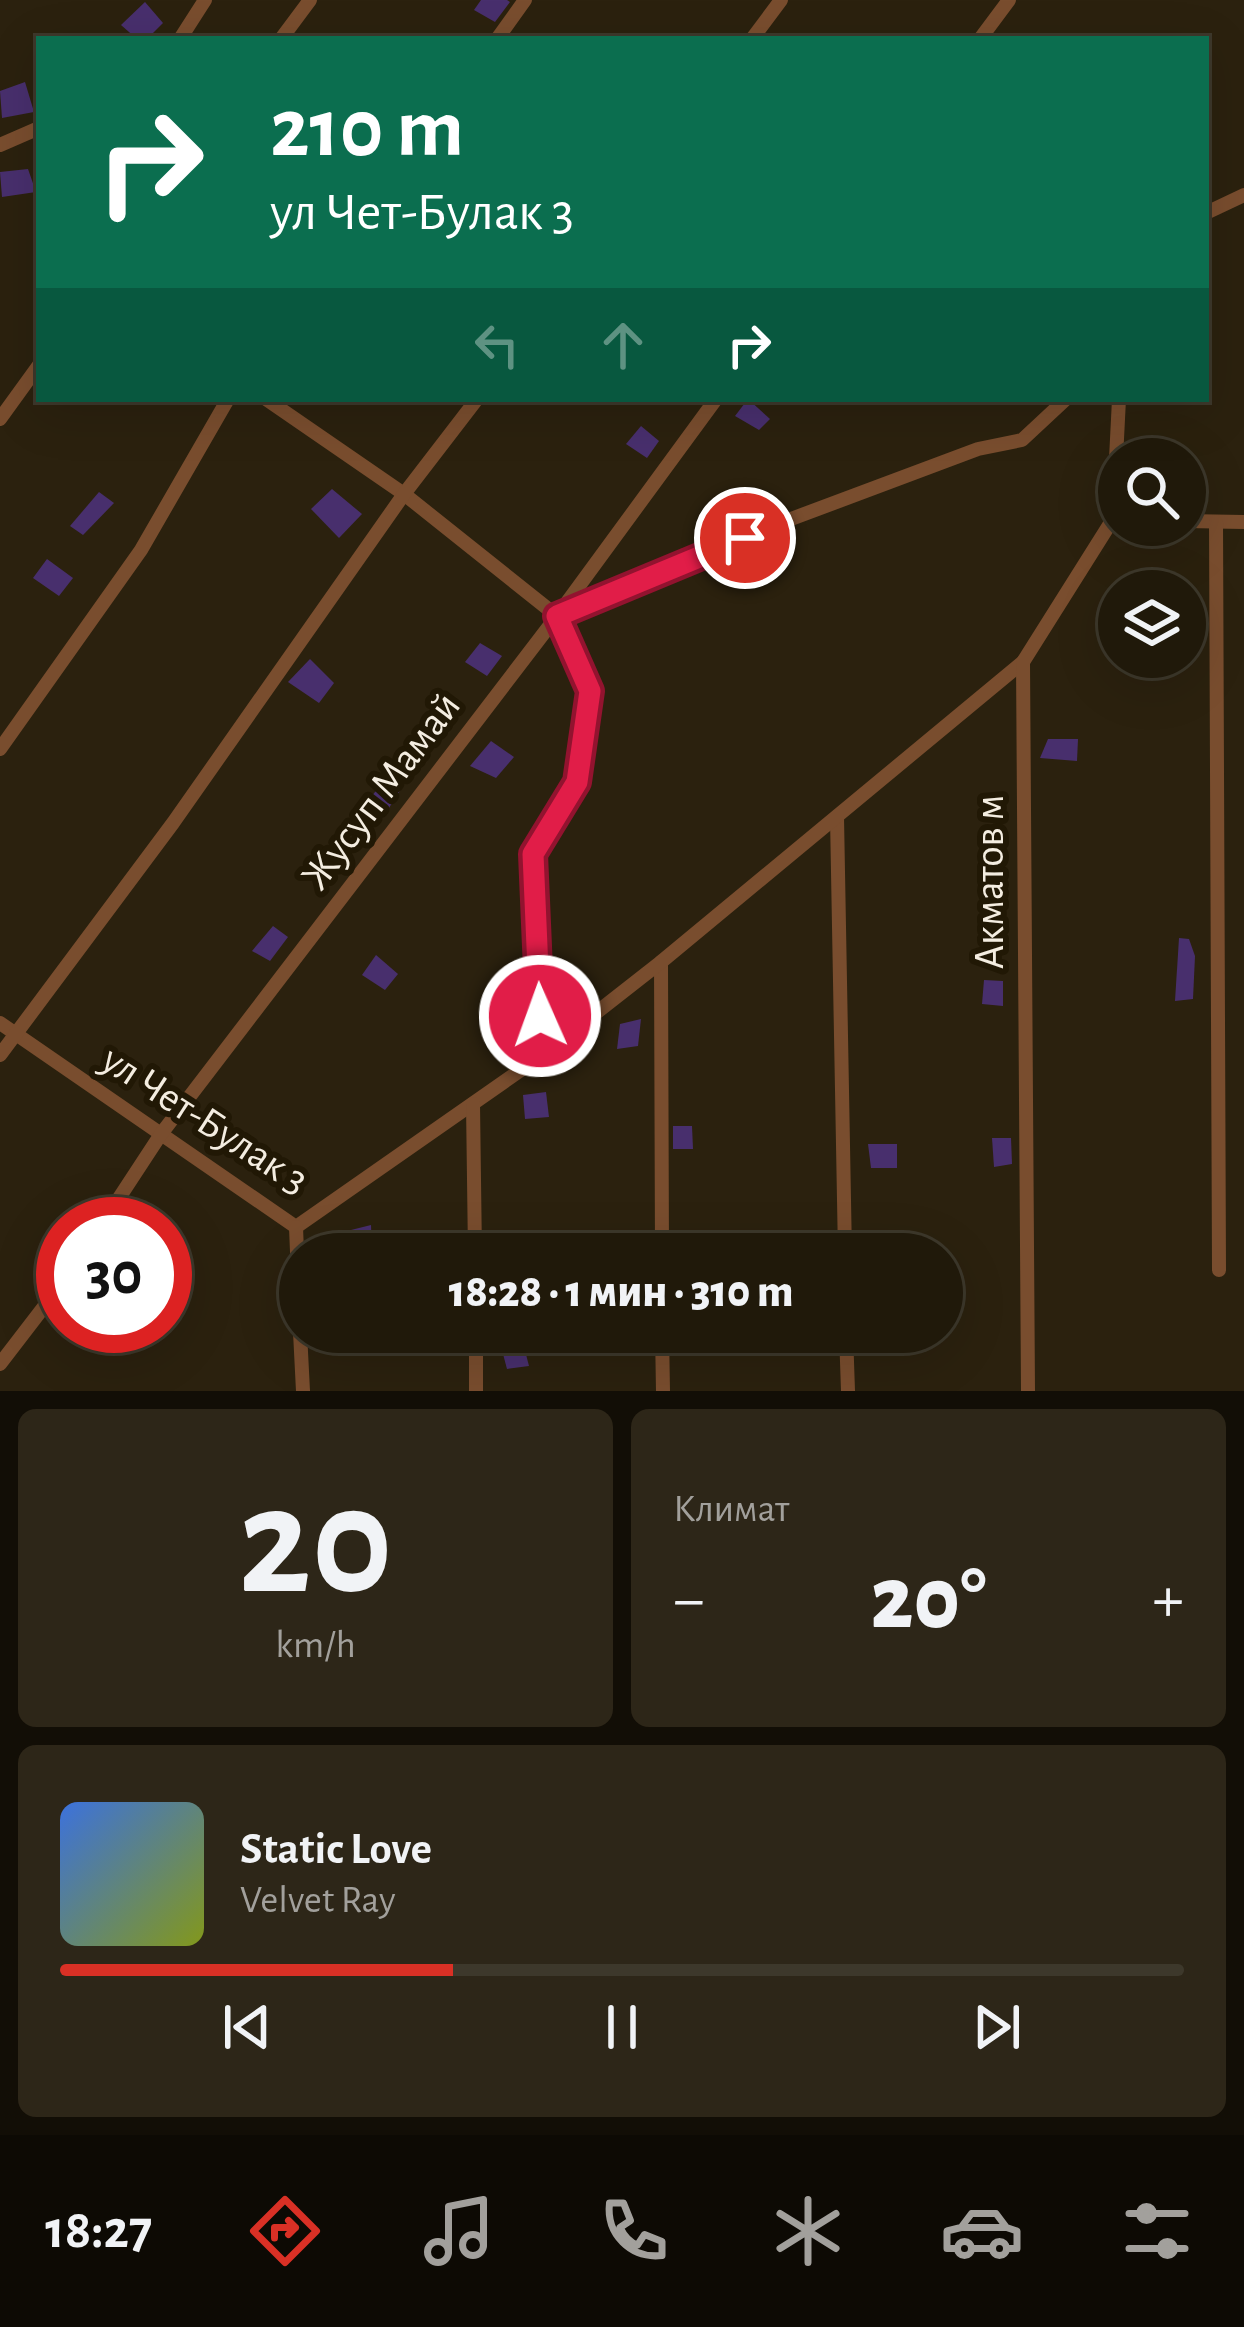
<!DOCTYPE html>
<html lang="ru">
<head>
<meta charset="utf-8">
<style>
	body { margin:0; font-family:"Alegreya Sans",sans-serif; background:#2d2618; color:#f1f3f6; height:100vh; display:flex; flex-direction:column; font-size:45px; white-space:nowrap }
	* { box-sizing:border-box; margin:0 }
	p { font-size:39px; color:#a2a09c }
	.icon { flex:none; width:66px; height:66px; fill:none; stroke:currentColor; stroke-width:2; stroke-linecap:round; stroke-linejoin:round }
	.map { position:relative; height:1391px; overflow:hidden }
	.drawer { display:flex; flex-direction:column; gap:18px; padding:18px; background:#120e06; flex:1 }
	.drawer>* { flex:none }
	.guide { position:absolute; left:36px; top:36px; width:1173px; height:366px; border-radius:0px; box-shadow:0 12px 48px #0002,0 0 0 3px #3d382b; background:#0b6e4f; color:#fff; overflow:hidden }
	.buttons { position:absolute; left:1098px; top:438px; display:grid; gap:24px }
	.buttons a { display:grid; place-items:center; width:108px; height:108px; border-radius:50%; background:#20190a; box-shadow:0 12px 48px #0002,0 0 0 3px #3d382b; font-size:60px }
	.speed { position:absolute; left:36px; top:1197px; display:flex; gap:24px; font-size:60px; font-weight:700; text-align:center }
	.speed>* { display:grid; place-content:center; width:156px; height:156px; border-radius:50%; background:#20190a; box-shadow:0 12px 48px #0002,0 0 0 3px #3d382b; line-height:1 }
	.speed .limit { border:18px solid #d22; background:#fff; color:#111 }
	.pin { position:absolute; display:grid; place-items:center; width:102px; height:102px; color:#fff; margin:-51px; border:6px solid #fff; border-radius:50%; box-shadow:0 3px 12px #0007 }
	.me { position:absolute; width:132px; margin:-66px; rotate:358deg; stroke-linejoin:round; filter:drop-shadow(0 0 9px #0008) }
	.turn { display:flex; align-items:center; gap:42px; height:252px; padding:0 36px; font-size:54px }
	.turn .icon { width:156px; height:156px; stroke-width:2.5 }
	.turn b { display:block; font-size:84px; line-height:102px }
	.lanes { display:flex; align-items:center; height:114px; padding:0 36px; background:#0003; justify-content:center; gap:60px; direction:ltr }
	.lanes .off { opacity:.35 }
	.big { font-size:90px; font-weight:800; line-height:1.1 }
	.drawer .tile { flex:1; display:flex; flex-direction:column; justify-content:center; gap:18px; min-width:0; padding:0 42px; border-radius:18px; background:#2d2618 }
	.drawer .dial { align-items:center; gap:0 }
	.dial b { font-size:156px; line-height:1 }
	.song { display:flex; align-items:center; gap:36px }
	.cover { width:144px; height:144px; border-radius:18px; background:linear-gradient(135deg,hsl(220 70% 55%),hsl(70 70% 35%)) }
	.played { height:12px; border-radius:6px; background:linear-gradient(90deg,#d93025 35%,#3d382b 35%) }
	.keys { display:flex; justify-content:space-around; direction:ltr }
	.heat { display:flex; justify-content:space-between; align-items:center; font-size:66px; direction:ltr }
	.drawer .tiles { flex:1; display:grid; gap:18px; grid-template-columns:1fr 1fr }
	.tile:last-child { grid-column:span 2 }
	.trip { position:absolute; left:279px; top:1233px; width:684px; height:120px; border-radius:60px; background:#20190a; box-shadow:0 12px 48px #0002,0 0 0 3px #3d382b; font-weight:800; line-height:120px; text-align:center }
	.menu { display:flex; height:192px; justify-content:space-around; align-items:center; background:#0d0a04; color:#a2a09c }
	.menu .icon { width:84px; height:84px }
	.menu .on { color:#d93025 }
	.menu b { font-size:54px; color:#f1f3f6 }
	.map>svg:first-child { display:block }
	.building { fill:#482f6d }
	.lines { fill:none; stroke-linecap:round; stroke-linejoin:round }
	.minor { stroke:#794d2e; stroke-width:14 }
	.route-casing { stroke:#92132f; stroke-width:30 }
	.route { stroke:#e11d48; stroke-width:21 }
	.labels { text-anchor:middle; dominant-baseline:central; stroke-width:12; stroke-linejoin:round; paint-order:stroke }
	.street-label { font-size:42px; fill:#f4ede1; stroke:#211805 }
</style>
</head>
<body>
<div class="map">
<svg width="1244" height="1391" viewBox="0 0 1244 1391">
	<rect width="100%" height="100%" fill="#2b210e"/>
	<g class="building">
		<path d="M481,0H507L510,2L495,22L474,10Z"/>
		<path d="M145,2L163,23L147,39H137L121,25Z"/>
		<path d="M25,82L34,112L2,118L0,91Z"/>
		<path d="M28,169L36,192L2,197L0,172Z"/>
		<path d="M748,399L770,419L759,430L735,416Z"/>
		<path d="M641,426L659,441L647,458L626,444Z"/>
		<path d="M332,489L362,514L339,538L311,509Z"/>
		<path d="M99,492L114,503L83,535L70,526Z"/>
		<path d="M47,559L73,578L59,596L33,578Z"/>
		<path d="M480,643L502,656L487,676L465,662Z"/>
		<path d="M310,659L334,683L319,703L288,682Z"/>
		<path d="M1048,739H1078L1077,761L1040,758Z"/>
		<path d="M491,741L514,757L496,778L470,766Z"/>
		<path d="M389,776L403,786L387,811L369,799Z"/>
		<path d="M273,926L288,937L270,961L252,951Z"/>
		<path d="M1179,938L1189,939L1195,956L1193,999L1175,1001Z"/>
		<path d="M376,955L398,974L385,990L362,975Z"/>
		<path d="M984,980L1003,981V1006L982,1004Z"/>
		<path d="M641,1019L638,1046L617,1049L620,1024Z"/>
		<path d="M546,1092L549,1117L525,1119L523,1095Z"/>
		<path d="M673,1126H692L693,1149H673Z"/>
		<path d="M992,1138H1011L1012,1164L994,1167Z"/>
		<path d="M868,1144H897V1168H871Z"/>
		<path d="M371,1225L372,1254H343V1232Z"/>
		<path d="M499,1339H522L529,1366L507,1369Z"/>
	</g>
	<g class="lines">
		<g class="minor">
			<path d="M180,39L205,0"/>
			<path d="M281,39L310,0"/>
			<path d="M497,39L525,0"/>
			<path d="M752,39L781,0"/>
			<path d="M980,39L1009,0"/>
			<path d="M0,145L39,128"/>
			<path d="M1206,213L1244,195"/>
			<path d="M266,399L404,494L557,616"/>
			<path d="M0,419L39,365"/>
			<path d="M1185,521L1244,522"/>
			<path d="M1216,522L1219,1270"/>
			<path d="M0,749L141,550L228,399"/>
			<path d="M837,817L845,1254"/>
			<path d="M661,962L662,1254"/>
			<path d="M0,1023L296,1227L541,1056L533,854L577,781L590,691L557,616L783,522L978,449L1022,440L1066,399"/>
			<path d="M0,1055L173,823L404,494L477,399"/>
			<path d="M541,1056L661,962L1023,662"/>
			<path d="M473,1104L475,1254"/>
			<path d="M102,1224L161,1134L557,616L716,399"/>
			<path d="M296,1227L300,1326"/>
			<path d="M300,1332L303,1391"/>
			<path d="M476,1332V1391"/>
			<path d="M662,1332L663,1391"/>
			<path d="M846,1332L848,1391"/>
			<path d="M0,1364L63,1282"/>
			<path d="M1028,1391L1023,662L1113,519L1119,399"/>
		</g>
	</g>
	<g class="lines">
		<g class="route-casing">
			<path id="route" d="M540,1016L533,854L577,782L590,691L557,616L745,538"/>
		</g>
		<use href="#route" class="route"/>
	</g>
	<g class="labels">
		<g class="street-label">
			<text transform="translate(381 791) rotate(-53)">Жусуп Мамай</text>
			<text transform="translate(990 882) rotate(-90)">Акматов м</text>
			<text transform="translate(205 1120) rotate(33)">ул Чет-Булак 3</text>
		</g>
	</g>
</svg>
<div class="buttons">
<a><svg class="icon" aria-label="search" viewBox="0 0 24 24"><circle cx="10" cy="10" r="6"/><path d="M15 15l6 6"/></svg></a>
<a><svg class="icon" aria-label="layers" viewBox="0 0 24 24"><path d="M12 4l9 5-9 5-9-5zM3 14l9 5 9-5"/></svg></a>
</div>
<div class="speed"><div class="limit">30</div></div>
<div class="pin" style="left:745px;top:538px;background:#d93025"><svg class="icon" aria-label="arrive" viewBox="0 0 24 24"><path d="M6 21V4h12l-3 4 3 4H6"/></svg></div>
<svg class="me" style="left:540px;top:1016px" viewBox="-20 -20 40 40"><circle r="17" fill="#e11d48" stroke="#fff" stroke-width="3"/><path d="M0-11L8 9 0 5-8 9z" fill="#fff"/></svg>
<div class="trip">18:28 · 1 мин · 310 m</div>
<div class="guide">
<div class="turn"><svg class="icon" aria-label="right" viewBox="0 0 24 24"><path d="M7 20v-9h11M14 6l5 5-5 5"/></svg><div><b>210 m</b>ул Чет-Булак 3</div></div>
<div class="lanes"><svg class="icon off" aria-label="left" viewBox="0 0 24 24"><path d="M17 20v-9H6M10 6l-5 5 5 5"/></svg><svg class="icon off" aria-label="ahead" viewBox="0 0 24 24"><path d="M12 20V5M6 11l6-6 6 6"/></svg><svg class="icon" aria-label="right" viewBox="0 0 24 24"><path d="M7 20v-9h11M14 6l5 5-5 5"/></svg></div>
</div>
</div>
<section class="drawer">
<div class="tiles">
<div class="tile dial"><b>20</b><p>km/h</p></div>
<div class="tile"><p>Климат</p>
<div class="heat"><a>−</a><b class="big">20°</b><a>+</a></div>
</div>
<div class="tile">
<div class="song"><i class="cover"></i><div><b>Static Love</b><p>Velvet Ray</p></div></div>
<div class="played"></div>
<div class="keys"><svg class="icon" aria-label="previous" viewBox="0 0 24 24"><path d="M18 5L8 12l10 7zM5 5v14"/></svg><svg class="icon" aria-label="pause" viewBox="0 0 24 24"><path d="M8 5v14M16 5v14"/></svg><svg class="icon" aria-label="next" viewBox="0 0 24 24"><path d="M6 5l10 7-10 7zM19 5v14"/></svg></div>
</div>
</div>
</section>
<nav class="menu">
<b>18:27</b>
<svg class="icon on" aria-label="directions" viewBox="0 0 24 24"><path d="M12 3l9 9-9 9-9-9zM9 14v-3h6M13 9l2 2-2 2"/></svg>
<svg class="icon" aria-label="music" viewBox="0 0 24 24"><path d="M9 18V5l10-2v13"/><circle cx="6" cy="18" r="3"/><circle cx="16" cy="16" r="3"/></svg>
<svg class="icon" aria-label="phone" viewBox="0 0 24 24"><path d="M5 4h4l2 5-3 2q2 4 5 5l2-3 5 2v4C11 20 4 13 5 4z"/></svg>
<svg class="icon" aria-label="climate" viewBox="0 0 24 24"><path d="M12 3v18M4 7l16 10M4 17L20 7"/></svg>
<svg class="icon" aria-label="car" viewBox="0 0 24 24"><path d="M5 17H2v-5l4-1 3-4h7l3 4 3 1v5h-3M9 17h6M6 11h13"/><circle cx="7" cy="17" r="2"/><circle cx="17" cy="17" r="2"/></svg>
<svg class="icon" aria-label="filters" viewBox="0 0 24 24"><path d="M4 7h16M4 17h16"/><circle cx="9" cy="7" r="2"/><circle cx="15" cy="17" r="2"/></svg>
</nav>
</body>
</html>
